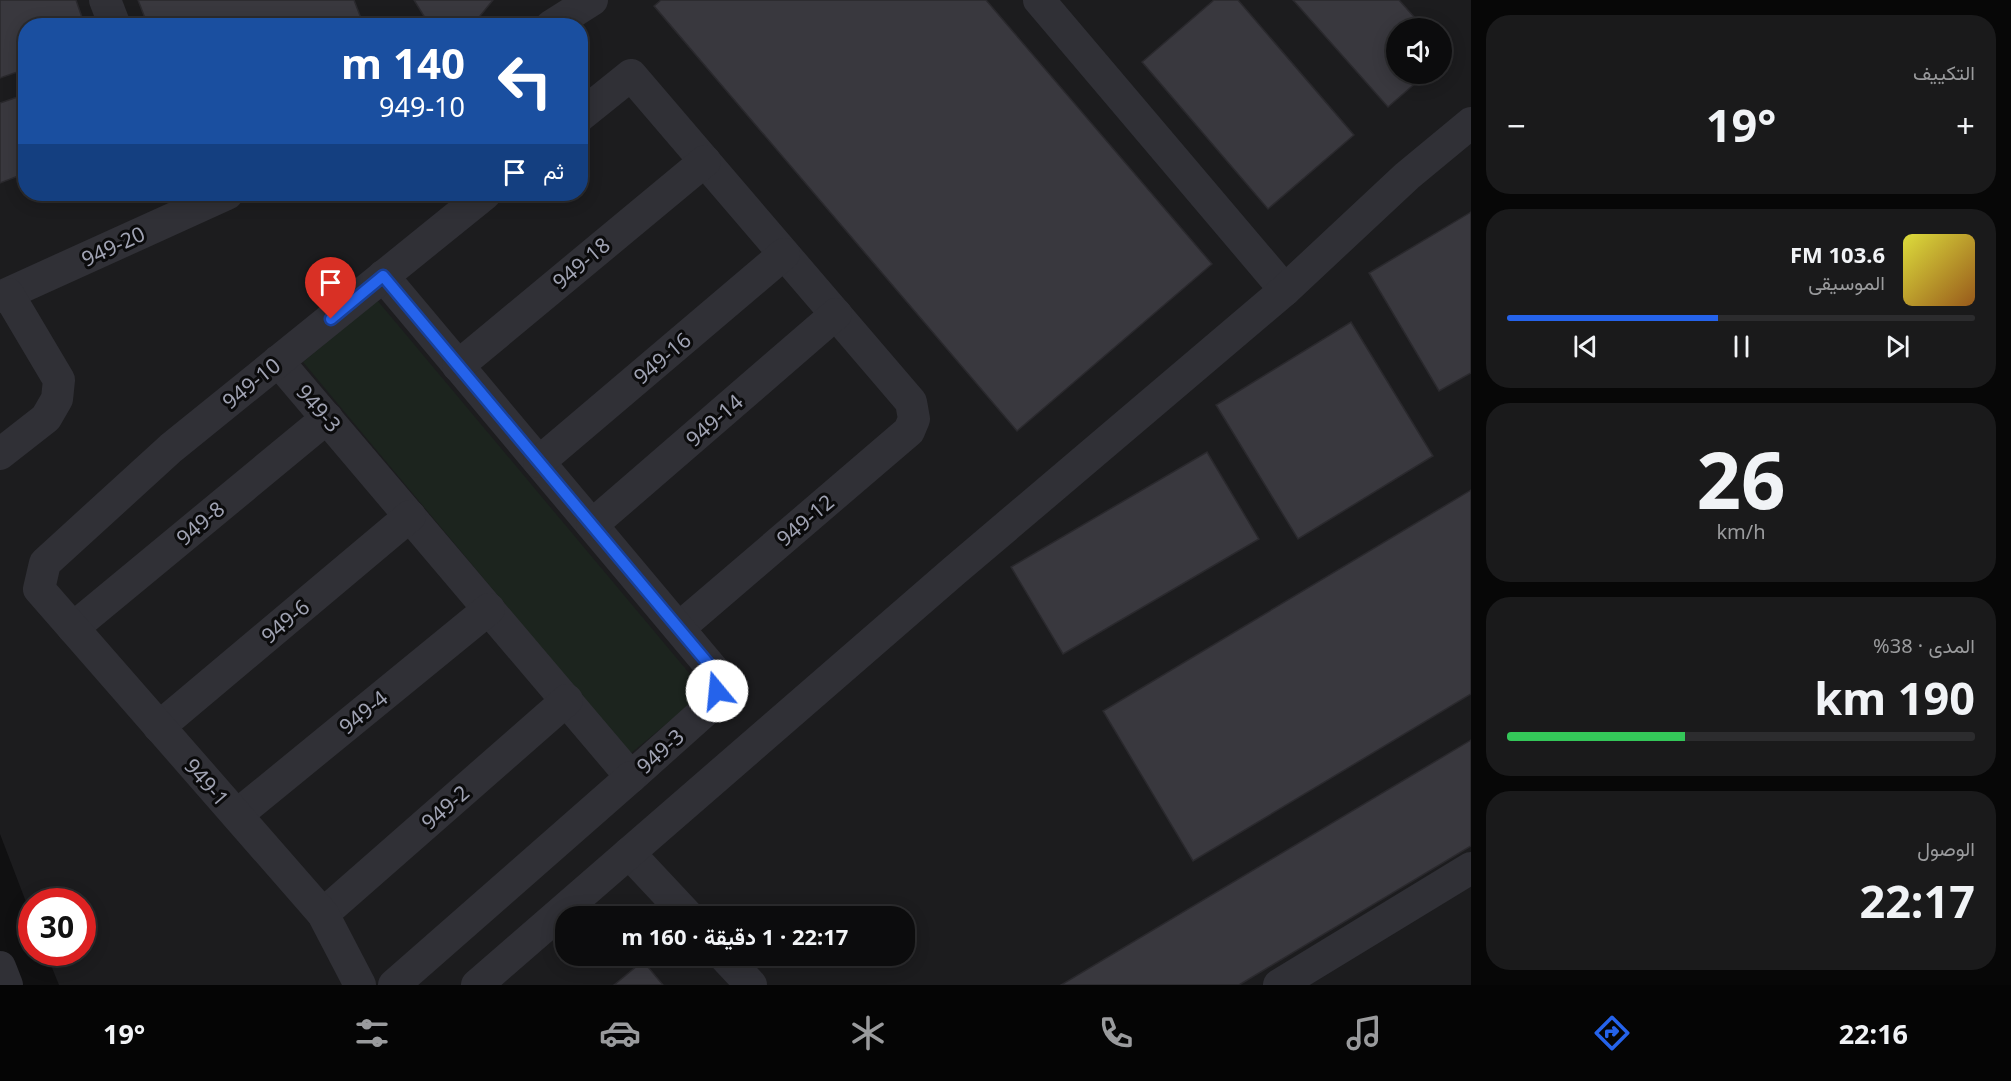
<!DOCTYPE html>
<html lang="ar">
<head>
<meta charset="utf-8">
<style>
	body { margin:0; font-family:"Noto Sans",Vazirmatn,sans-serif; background:#1a1a1b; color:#f1f3f6; direction:rtl; height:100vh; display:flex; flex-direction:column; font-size:22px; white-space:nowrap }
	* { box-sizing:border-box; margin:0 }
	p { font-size:20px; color:#9a9b9d }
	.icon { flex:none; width:33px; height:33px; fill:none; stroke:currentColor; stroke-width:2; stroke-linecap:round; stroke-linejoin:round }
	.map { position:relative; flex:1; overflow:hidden; direction:ltr }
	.sheet { display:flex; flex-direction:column; gap:15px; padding:15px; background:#070707; width:540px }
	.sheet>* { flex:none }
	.top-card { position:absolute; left:18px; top:18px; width:570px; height:183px; border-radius:24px; box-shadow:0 3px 15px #0003,0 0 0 2px #2c2c2e; direction:rtl; background:#1a4fa0; color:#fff; overflow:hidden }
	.fabs { position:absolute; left:1386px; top:18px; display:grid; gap:12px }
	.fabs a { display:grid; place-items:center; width:66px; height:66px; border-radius:50%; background:#0c0c0d; box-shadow:0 3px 15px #0003,0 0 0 2px #2c2c2e; font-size:30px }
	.speed { position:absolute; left:18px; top:888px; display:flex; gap:12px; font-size:30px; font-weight:700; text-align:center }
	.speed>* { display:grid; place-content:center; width:78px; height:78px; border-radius:50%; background:#0c0c0d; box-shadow:0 3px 15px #0003,0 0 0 2px #2c2c2e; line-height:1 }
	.speed .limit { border:9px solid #d22; background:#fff; color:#111 }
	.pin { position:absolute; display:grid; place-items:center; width:51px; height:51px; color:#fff; margin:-62px -26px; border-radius:50% 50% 50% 0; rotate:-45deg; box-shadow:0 0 6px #0007 }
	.pin .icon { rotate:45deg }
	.me { position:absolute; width:66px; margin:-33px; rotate:343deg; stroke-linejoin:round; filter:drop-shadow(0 0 4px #0008) }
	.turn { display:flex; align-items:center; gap:21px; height:126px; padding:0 24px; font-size:27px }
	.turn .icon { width:78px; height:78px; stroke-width:2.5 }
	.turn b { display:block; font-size:42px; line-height:51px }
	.then { display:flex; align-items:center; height:57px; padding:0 24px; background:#0003; gap:12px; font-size:22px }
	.big { font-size:45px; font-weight:700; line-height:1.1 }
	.sheet .card { flex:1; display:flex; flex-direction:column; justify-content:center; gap:9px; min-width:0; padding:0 21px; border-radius:24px; background:#1a1a1b }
	.sheet .dial { align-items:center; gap:0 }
	.dial b { font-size:78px; line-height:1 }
	.song { display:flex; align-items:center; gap:18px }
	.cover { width:72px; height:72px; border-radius:9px; background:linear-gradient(135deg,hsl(60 70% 55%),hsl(30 70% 35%)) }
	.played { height:6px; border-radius:3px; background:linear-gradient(90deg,#2563eb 45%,#2c2c2e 45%) }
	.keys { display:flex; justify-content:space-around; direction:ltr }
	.heat { display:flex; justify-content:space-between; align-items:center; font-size:33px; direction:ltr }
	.charge { height:9px; border-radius:4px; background:linear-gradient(90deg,#34c759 38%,#2c2c2e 0) }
	.trip { position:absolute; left:555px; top:906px; width:360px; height:60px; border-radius:24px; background:#0c0c0d; box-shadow:0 3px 15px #0003,0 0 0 2px #2c2c2e; font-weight:700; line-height:60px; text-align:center; direction:rtl }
	.tab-bar { display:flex; height:96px; justify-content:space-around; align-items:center; background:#050505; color:#9a9b9d }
	.tab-bar .icon { width:42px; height:42px }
	.tab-bar .active { color:#2563eb }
	.tab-bar b { font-size:27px; color:#f1f3f6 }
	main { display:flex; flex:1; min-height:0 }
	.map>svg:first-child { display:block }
	.built { fill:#1c1c1e; fill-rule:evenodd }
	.green { fill:#1c241e }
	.building { fill:#39383e; stroke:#2a292d; stroke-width:1.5 }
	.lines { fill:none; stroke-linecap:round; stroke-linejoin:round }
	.minor { stroke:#303036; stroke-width:32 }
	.route-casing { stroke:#184099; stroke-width:15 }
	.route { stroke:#2563eb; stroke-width:10 }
	.labels { text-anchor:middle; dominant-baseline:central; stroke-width:6; stroke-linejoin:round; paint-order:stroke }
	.street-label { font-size:21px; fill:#a0a3b3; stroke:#0b0b0c }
</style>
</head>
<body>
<main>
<section class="sheet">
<div class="card"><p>التكييف</p>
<div class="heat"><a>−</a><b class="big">19°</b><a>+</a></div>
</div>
<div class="card">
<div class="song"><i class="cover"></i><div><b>103.6 FM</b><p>الموسيقى</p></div></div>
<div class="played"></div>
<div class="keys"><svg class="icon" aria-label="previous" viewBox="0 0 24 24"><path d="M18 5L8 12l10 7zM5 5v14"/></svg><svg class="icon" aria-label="pause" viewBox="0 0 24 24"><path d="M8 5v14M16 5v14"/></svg><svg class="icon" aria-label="next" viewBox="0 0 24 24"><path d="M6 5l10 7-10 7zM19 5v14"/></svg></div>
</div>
<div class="card dial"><b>26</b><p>km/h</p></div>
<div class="card"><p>المدى · 38%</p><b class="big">190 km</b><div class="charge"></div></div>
<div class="card"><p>الوصول</p><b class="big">22:17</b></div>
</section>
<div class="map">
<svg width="1471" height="985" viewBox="0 0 1471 985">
	<rect width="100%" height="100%" fill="#101011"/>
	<path class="built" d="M0,0H1471V985H59L46,953L82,952V902H32L31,915L0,834ZM26,26H580V194H26ZM1396,28H1442V74H1396ZM566,916H904V956H566Z"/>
	<path class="green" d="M377,300L705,692L630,754L303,362Z"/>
	<g class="building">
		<path d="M0,0H76L85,26H26V69L0,78Z"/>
		<path d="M138,0H354L364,26H148Z"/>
		<path d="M414,0H493L472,26H430Z"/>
		<path d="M661,0H986L1212,264L1017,431L654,6Z"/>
		<path d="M1214,0H1238L1354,135L1268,209L1142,62Z"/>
		<path d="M1293,0H1399L1424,28H1396V74H1426L1388,107Z"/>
		<path d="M1442,48L1447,54L1442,60Z"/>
		<path d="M26,94V173L0,183V103Z"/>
		<path d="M1471,212V373L1439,391L1369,273Z"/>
		<path d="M1351,322L1433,456L1298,539L1216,405Z"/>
		<path d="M1207,452L1259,539L1063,654L1011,567Z"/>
		<path d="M1471,490V694L1193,861L1103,711Z"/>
		<path d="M1471,740V846L1239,985H1061Z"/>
		<path d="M643,961L663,985H614Z"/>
	</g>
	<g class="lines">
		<g class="minor">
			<path d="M105,0L115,26"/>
			<path d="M1039,0L1285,290"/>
			<path d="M551,26L592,0"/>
			<path d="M580,116L631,75L911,402L914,419L909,431L679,628"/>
			<path d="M0,297L227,194"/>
			<path d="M278,361L631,777L707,709L717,691L716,673L383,276"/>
			<path d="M458,366L705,161"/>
			<path d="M0,454L46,418L57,399L59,380L8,294"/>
			<path d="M539,462L784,254"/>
			<path d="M592,525L836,314"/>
			<path d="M73,628L327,418"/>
			<path d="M159,727L410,516"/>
			<path d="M237,815L489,609"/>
			<path d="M629,853L688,916"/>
			<path d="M323,914L567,700"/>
			<path d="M724,956L751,985"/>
			<path d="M0,967L7,985"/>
			<path d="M360,985L323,914L39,589L45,563L171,448L485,194"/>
			<path d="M394,985L631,777"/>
			<path d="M477,985L954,571L1285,290L1407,176L1471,123"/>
			<path d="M1279,985L1471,868"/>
		</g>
	</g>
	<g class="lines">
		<g class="route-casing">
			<path id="route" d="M331,319L383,276L716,673L717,691"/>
		</g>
		<use href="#route" class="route"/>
	</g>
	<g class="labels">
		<g class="street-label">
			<text transform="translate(113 246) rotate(-25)">949-20</text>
			<text transform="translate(581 263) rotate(-40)">949-18</text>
			<text transform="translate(662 358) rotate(-40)">949-16</text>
			<text transform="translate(251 383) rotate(-39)">949-10</text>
			<text transform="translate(319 408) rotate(49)">949-3</text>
			<text transform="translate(714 420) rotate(-41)">949-14</text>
			<text transform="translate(805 520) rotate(-40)">949-12</text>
			<text transform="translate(200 523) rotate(-40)">949-8</text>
			<text transform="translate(285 621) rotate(-40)">949-6</text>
			<text transform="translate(363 712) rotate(-39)">949-4</text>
			<text transform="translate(660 751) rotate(-42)">949-3</text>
			<text transform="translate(207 782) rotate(49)">949-1</text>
			<text transform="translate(445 807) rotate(-41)">949-2</text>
		</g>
	</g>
</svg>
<div class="fabs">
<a><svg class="icon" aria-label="sound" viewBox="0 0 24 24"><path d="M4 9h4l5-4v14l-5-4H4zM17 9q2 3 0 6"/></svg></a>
</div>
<div class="speed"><div class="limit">30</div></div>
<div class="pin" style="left:331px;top:319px;background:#d93025"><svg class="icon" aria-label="arrive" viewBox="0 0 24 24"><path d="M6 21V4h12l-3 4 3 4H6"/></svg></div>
<svg class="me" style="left:717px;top:691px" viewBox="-20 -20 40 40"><circle r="19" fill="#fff"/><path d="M0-13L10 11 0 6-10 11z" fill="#2563eb"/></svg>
<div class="trip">22:17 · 1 دقيقة · 160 m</div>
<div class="top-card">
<div class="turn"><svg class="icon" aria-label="left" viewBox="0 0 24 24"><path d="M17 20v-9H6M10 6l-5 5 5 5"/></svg><div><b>140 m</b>949-10</div></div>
<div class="then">ثم<svg class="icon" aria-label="arrive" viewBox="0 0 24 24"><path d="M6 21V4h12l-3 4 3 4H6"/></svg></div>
</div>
</div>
</main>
<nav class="tab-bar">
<b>22:16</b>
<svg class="icon active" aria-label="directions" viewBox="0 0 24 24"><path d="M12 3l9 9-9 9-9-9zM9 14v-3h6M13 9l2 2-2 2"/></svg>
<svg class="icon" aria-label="music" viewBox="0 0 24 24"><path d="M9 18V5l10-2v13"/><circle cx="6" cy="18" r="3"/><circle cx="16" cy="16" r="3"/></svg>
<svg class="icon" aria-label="phone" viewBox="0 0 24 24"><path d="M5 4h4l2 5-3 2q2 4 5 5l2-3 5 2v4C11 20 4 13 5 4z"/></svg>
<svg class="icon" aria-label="climate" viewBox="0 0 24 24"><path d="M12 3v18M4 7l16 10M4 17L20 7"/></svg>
<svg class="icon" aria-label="car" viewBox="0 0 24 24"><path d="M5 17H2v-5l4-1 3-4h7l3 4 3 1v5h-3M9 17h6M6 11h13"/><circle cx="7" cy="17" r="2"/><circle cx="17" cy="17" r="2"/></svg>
<svg class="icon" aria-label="filters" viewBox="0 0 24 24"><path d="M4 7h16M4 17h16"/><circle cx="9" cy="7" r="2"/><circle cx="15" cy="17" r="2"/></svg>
<b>19°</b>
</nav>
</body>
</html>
